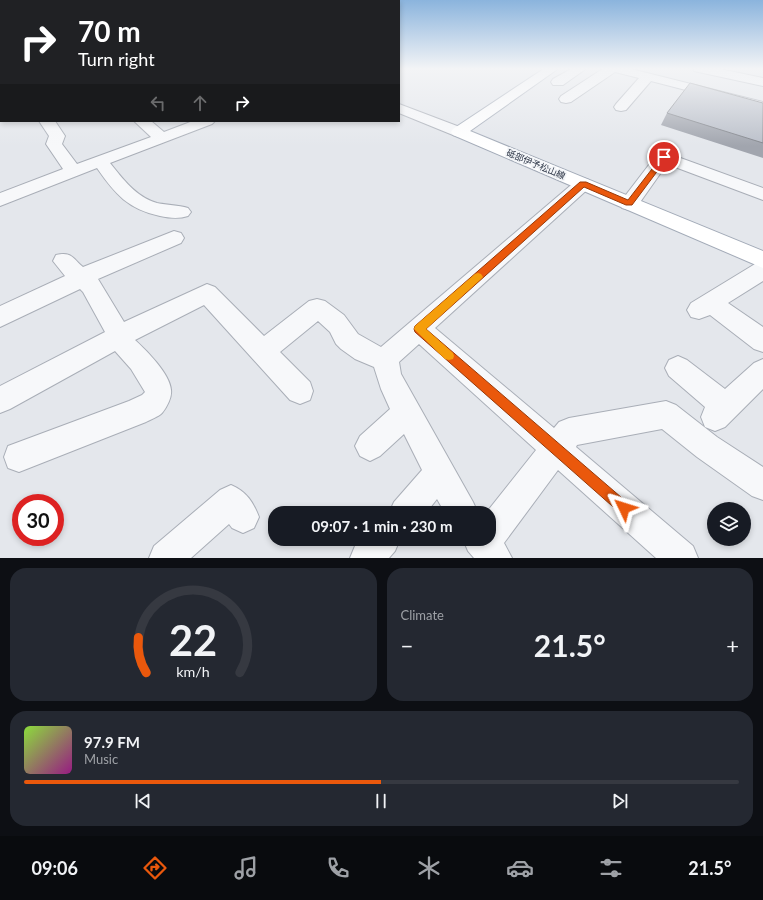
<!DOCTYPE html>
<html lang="en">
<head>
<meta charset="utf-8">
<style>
	body { margin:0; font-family:Lato,"Noto Sans JP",sans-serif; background:#242831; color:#f1f3f6; height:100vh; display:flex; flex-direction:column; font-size:15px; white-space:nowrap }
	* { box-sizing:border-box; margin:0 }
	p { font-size:13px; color:#9ea1a6 }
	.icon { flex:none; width:22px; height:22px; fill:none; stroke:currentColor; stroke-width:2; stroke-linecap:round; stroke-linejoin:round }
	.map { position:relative; height:558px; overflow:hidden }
	.sheet { display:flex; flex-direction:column; gap:10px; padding:10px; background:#0d0f14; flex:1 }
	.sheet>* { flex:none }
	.hud { position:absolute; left:0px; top:0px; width:400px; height:122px; box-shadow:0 2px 6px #0003; background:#202124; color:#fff; overflow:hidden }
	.buttons { position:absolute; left:707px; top:502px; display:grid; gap:8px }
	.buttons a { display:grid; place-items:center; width:44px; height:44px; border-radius:50%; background:#171b24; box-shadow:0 2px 6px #0003; font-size:20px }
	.speed { position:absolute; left:12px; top:494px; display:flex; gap:8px; font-size:20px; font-weight:700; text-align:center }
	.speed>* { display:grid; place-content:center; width:52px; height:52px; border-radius:50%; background:#171b24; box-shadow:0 2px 6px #0003; line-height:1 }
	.speed .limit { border:6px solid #d22; background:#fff; color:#111 }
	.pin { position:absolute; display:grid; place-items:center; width:34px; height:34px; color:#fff; margin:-17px; border:2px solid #fff; border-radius:50%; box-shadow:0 1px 4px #0007 }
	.me { position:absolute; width:44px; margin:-22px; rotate:311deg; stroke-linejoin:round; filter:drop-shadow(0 0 3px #0008) }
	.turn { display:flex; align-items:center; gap:14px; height:84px; padding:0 12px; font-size:18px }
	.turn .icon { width:52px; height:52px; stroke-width:2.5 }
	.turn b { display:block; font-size:28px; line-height:34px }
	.lanes { display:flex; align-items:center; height:38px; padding:0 12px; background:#0003; justify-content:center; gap:20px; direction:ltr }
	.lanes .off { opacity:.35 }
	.big { font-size:30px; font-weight:700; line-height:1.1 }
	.sheet .card { flex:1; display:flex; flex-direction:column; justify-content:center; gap:6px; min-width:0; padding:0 14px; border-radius:16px; background:#242831 }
	.sheet .dial { align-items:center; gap:0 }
	.dial svg { height:104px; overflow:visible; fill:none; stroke:#363941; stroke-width:7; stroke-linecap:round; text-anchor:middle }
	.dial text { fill:#f1f3f6; stroke:none }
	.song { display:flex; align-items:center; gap:12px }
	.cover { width:48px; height:48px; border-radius:6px; background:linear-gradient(135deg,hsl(90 70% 55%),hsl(310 70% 35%)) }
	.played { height:4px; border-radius:2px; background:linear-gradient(90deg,#ea580c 50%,#363941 50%) }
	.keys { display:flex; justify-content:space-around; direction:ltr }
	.heat { display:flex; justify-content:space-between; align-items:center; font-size:22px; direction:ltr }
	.sheet .tiles { flex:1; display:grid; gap:10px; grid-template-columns:1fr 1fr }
	.card:last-child { grid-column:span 2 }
	.trip { position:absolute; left:268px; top:506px; width:228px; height:40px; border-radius:16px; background:#171b24; box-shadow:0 2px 6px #0003; font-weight:700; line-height:40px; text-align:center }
	.tabs { display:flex; height:64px; justify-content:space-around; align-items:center; background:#090b0e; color:#9ea1a6 }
	.tabs .icon { width:28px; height:28px }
	.tabs .active { color:#ea580c }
	.tabs b { font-size:18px; color:#f1f3f6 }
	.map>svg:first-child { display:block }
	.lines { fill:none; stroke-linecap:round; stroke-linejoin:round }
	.minor-casing { stroke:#a9aeb7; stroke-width:2 }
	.major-casing { stroke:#a3abb8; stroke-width:2 }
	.minor { fill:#f7f8fa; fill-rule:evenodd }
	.major { fill:#fff; fill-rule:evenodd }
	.wall { fill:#a1a5ae }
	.building { fill:#bbc0ca; stroke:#83868d }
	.route { fill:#ea580c; stroke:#983908 }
	.slow { fill:#f59e0b }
	.labels { text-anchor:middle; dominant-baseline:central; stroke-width:3.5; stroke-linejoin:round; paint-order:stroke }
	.far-street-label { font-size:9px; fill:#2b3445; stroke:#f4f6f9 }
</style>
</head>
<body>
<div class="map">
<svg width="763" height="558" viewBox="0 0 763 558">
	<rect width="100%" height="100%" fill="#e4e7ec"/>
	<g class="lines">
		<g class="minor-casing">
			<g id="minor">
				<rect x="0" y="68" width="1" height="5"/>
				<path d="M573,68H587L563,85H553L551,82L553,79Z"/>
				<path d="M604,68H627L763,102V110L651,81L626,110L621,111L616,110L614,107L616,104L639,78L615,72L571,102L566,103L561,102L559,99L561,96Z"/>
				<path d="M693,68H715L763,78V86L694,71Z"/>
				<path d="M399,104L465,129L467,132L465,135L459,137L453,135L399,113Z"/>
				<rect x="0" y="109" width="1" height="8"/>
				<path d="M39,121H55L65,136L62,144L77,164L151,137L134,121H151L164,132L193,121H215L212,124L110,163C123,179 136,197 157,203C167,205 178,205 188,208L191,212L188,216C179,219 169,218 160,216C128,209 115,194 97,168L0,206V193L63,169L46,144L49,136Z"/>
				<path d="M664,152L763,188V200L667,164L636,208L629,210L622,208L620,204L622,200L658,153Z"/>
				<path d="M583,178L589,180L592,184L589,188L435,328L554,428L559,422L569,418L666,401L676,405L717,437L763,467V500L752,496L697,457L662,429L577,445L576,447L693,546L698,558H656L558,470L504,543L512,558H474L468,551L463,539H489V513H486L536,450L419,344L399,362L401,374L473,502L478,513H445L437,499L426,513H389L394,502L422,470L404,434L380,456L370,461L360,456L355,446L360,436L390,409L381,389L374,367L355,359L341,349L336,344L330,332L318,321L280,352L310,382L313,391L310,400L300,404L290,400L204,305L135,340C146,350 170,374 171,390C172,397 167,407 162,413C158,417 151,419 146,422L19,472L8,468L4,457L8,446L129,401L142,395L145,392L131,369L115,351L10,409L0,413V386L105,332L83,292L80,289L0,327V306L65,276L53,261L56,255C72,251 73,259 83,267L174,231L181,233L184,238L181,243L98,279L124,322L207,284L215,287L264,336L309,301L317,299L325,301L344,315L358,334L381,347L577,180Z"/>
				<path d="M763,262V281L728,303L763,327V352L754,349L710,315L699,319L691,317L687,310L691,303L755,264Z"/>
				<path d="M678,356L687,360L725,389L754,363L763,359V389L725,427L715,431L705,427L701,417L705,407L669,376L665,368L669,360Z"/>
				<path d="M231,485C247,492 253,502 259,517L254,528L243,533L232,528L229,524L191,558H149L154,546L220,490Z"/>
				<path d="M361,539H400L395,551L389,558H350L355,546Z"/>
			</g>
		</g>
		<g class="major-casing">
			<path id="major" d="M545,68H559L470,131L763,251V268L453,135L451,132L453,129Z"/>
		</g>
		<use href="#minor" class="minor"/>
		<use href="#major" class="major"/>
	</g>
	<path class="wall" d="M763,103V158L661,125L667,113Z"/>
	<path class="building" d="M690,83L763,103V143L667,113Z"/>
	<linearGradient id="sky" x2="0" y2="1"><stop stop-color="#8bb4dd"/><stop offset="0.47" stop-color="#f3f4f6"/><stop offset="1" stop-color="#f3f4f6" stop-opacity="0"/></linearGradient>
	<rect width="763" height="146" fill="url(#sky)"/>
	<path class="route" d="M664,155L668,157L632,205H626L584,187L426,329L629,504L631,508L629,513L624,515L620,513L415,332L414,329L415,326L580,182H586L628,200L662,156Z"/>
	<path class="slow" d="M478,273L481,274L483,277L481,279L426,329L453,353L454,356L453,359L449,360L445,359L414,329L415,326L475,274Z"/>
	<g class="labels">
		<g class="far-street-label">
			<text transform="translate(536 164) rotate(23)">砥部伊予松山線</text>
		</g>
	</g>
</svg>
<div class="buttons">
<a><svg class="icon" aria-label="layers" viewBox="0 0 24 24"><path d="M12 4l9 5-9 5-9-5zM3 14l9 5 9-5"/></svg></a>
</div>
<div class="speed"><div class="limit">30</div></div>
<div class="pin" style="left:664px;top:157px;background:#d93025"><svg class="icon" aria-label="arrive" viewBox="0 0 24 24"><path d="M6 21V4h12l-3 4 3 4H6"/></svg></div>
<svg class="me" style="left:624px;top:508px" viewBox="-20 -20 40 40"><path d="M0-17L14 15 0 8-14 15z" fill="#ea580c" stroke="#fff" stroke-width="4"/></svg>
<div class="trip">09:07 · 1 min · 230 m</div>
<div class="hud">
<div class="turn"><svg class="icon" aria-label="right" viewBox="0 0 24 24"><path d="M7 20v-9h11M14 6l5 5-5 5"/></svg><div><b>70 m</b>Turn right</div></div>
<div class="lanes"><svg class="icon off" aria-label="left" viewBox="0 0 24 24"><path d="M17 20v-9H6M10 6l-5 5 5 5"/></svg><svg class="icon off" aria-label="ahead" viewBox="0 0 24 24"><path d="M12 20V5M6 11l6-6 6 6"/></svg><svg class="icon" aria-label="right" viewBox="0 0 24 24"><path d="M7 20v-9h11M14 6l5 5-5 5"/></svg></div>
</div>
</div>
<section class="sheet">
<div class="tiles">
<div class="card dial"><svg viewBox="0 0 100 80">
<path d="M14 69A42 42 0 1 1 86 69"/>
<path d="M14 69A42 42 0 0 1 8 42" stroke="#ea580c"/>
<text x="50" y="56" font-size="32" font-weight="700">22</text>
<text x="50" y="72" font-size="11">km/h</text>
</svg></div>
<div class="card"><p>Climate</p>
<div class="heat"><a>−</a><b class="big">21.5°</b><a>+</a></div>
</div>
<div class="card">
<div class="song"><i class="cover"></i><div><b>97.9 FM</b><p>Music</p></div></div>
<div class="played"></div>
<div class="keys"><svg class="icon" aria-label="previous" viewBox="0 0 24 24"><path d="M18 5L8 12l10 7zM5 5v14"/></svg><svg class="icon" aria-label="pause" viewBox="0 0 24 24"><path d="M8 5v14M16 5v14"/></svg><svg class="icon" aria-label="next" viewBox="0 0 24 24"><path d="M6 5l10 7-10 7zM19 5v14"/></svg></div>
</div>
</div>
</section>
<nav class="tabs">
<b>09:06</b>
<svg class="icon active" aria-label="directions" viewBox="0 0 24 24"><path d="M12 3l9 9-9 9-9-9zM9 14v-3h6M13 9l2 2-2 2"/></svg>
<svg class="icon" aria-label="music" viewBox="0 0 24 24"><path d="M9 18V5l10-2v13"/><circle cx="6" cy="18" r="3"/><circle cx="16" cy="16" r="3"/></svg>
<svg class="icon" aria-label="phone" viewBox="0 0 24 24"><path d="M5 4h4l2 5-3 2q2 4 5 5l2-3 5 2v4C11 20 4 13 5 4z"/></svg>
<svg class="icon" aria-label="climate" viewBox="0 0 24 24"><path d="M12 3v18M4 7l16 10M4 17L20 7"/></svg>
<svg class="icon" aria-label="car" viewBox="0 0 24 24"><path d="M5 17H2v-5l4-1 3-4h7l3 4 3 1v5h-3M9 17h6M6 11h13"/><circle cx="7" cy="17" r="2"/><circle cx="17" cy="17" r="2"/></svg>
<svg class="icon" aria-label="filters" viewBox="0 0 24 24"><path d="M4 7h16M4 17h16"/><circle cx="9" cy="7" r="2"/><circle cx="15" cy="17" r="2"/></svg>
<b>21.5°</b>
</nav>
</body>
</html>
